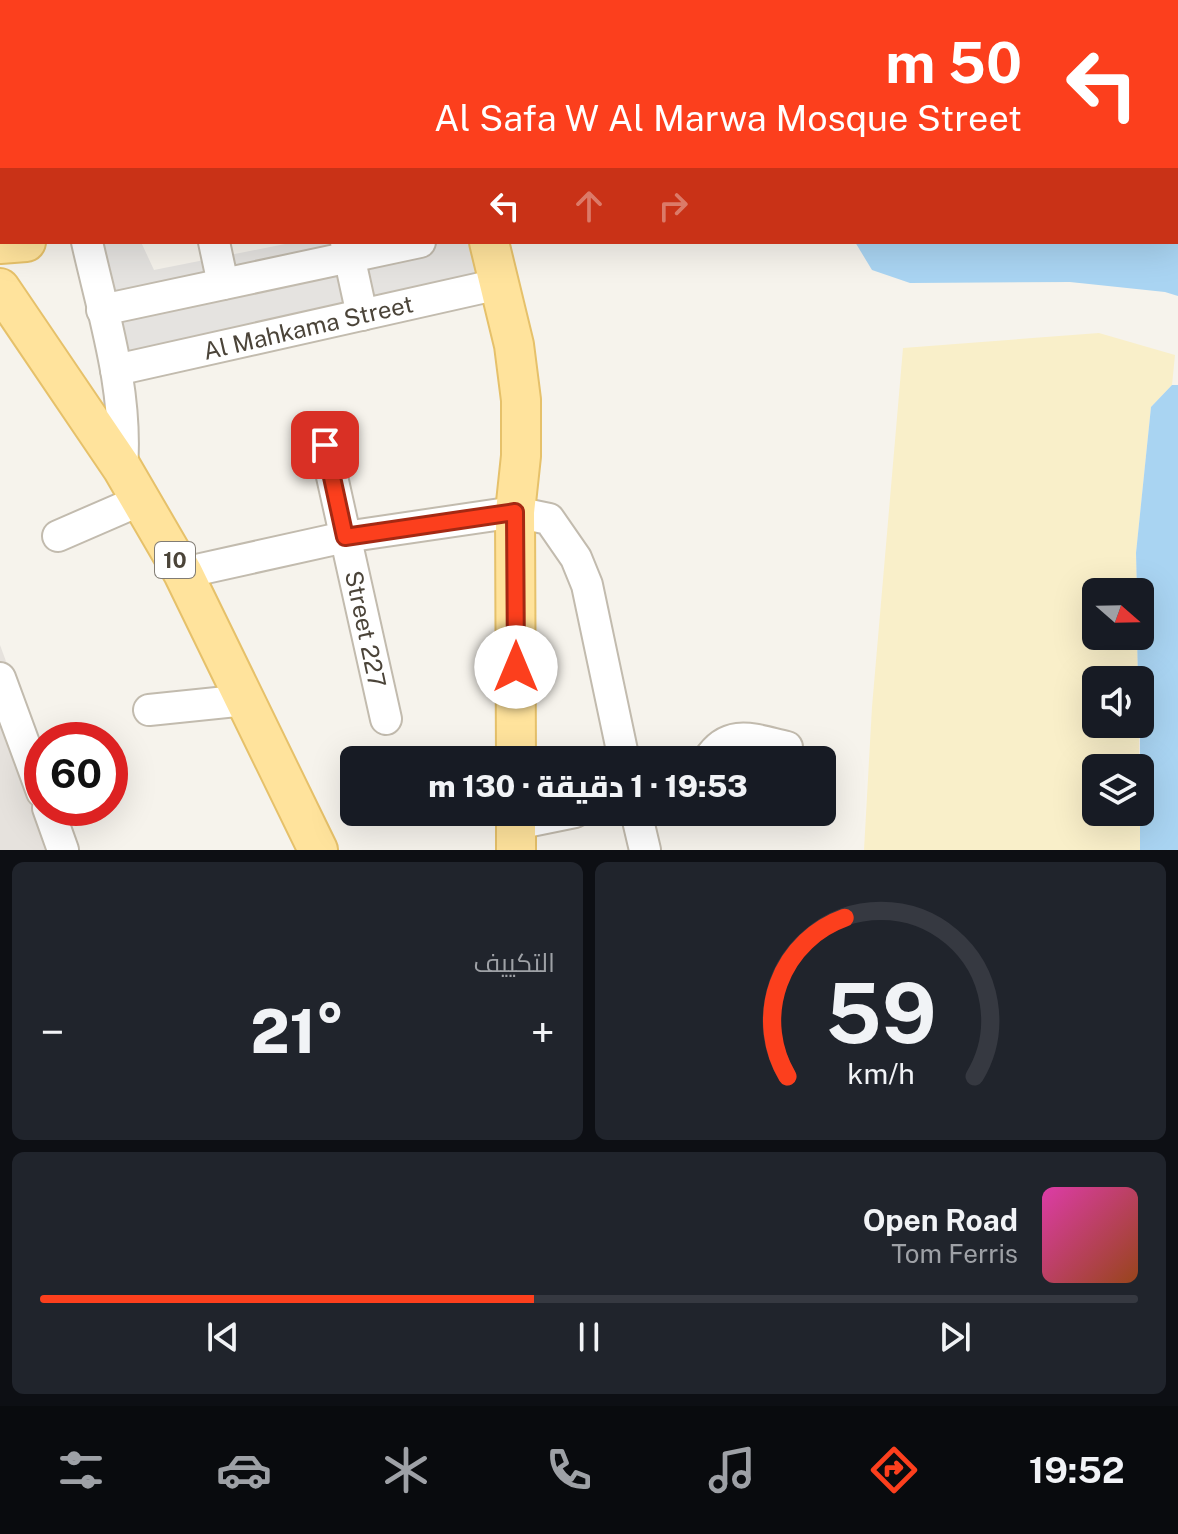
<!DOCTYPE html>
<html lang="ar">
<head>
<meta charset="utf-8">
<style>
	body { margin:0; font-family:"Public Sans",Cairo,sans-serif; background:#20242c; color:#f1f3f6; direction:rtl; height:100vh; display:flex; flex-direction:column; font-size:30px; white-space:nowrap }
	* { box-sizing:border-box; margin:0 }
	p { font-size:26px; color:#9ea1a6 }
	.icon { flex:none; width:44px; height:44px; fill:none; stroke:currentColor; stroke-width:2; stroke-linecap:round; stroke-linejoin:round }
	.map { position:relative; height:850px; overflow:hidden; direction:ltr }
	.drawer { display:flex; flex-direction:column; gap:12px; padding:12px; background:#0d0f14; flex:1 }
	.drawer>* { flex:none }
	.banner { position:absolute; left:0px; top:0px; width:1178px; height:244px; box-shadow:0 8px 32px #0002; direction:rtl; background:#fc3f1d; color:#fff; overflow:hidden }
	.needle { width:52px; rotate:110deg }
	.tools { position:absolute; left:1082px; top:578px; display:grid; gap:16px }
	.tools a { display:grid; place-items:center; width:72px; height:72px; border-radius:12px; background:#171b24; box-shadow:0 8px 32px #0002; font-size:40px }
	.speed { position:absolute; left:24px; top:722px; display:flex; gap:16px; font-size:40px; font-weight:700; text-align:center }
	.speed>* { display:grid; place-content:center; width:104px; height:104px; border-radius:50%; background:#171b24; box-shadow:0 8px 32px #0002; line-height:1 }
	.speed .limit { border:12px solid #d22; background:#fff; color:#111 }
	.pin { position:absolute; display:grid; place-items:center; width:68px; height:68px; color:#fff; margin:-34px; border-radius:16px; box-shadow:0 4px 12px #0006 }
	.me { position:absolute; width:88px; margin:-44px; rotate:0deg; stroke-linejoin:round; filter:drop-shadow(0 0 6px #0008) }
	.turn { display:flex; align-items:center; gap:28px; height:168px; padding:0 24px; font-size:36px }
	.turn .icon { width:104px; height:104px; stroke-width:2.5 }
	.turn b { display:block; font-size:56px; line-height:68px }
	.lanes { display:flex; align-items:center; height:76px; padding:0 24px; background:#0003; justify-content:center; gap:40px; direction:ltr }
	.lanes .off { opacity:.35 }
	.big { font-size:60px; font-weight:800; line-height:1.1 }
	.drawer .widget { flex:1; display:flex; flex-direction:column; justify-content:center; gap:12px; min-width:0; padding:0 28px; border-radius:12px; background:#20242c }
	.drawer .dial { align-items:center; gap:0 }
	.dial svg { height:208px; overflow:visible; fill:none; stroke:#363941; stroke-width:7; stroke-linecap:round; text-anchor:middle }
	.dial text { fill:#f1f3f6; stroke:none }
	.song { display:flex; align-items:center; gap:24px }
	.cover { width:96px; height:96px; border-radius:12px; background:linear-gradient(135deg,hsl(320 70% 55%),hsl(20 70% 35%)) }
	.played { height:8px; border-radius:4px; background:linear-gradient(90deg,#fc3f1d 45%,#363941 45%) }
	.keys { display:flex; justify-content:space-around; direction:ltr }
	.heat { display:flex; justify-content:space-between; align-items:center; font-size:44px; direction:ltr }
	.drawer .tiles { flex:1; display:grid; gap:12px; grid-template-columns:1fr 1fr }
	.widget:last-child { grid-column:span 2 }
	.trip { position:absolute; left:340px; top:746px; width:496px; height:80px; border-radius:12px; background:#171b24; box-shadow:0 8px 32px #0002; font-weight:800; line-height:80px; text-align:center; direction:rtl }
	.dock { display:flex; height:128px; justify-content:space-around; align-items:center; background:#090b0e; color:#9ea1a6 }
	.dock .icon { width:56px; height:56px }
	.dock .selected { color:#fc3f1d }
	.dock b { font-size:36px; color:#f1f3f6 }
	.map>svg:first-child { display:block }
	.industrial { fill:#e6e2dd }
	.sand { fill:#f9efc9 }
	.parking { fill:#e5e3e0 }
	.water { fill:#a9d4f2 }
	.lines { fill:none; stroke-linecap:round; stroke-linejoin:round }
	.minor-casing { stroke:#c2bbae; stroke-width:34 }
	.major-casing { stroke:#e6c16a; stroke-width:42 }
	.path { stroke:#c4b79f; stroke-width:4; stroke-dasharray:4 4; stroke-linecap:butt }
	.minor { stroke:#fff; stroke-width:30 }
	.major { stroke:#ffe39c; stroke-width:38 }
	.route-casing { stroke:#a42913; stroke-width:20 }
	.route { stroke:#fc3f1d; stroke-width:14 }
	.labels { text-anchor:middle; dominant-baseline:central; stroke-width:6; stroke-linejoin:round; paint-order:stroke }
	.shield { fill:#fff; stroke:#817c74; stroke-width:2 }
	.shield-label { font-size:22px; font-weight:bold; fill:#4b4439 }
	.street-label { font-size:24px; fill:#4b4439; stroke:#fff }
</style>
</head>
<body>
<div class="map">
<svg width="1178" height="850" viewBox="0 0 1178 850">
	<rect width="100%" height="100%" fill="#f6f3ec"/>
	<path class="industrial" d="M0,645L42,759L76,850H0Z"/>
	<g class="sand">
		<path d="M475,0H799V2H476Z"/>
		<path d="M1099,333L1175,355L1172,385L1151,407L1136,553L1137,592H1096V636H1137L1138,680H1096V724H1139V768H1096V812H1140V850H864L872,707L903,348Z"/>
	</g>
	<path class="parking" d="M96,242H141L154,270L295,242H473L480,276L126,356Z"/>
	<g class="water">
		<path d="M799,0H1178V296L1165,292L1070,282L910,283L872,270L855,242H1176V2Z"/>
		<path d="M1172,385H1178V850H1140V680H1138L1137,636H1140V592H1137L1136,553L1151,407Z"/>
	</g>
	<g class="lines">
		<g class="minor-casing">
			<g id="minor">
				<path d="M58,0V2"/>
				<path d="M296,0V2"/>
				<path d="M218,2L227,0"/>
				<path d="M87,242C104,317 128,391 122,468"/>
				<path d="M214,242L223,284"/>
				<path d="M346,242L362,315"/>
				<path d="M102,310L420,242"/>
				<path d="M116,370L499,284"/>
				<path d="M325,445L386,719"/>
				<path d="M58,536L141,500"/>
				<path d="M183,573L345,537L515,512L549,519L576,558L587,585L624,760"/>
				<path d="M0,678L42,792"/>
				<path d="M149,710L246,700"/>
				<path d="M708,760C729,727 755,740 787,747"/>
				<path d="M48,808L63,850"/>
				<path d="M636,812L645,850"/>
				<path d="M516,824L575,812"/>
			</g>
		</g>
		<g class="major-casing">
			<g id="major">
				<path d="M433,0V2"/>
				<path d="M489,242L514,345L521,400V456L515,512L516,760"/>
				<path d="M0,244L26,242"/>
				<path d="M0,288L122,468L183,573L318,850"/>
				<path d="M516,850V812"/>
			</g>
		</g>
		<path class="path" d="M0,95H2"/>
		<use href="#minor" class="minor"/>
		<use href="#major" class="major"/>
	</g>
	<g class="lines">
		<g class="route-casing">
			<path id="route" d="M325,445L345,537L515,512L516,667"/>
		</g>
		<use href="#route" class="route"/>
	</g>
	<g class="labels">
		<rect class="shield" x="155" y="542" width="40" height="36" rx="6"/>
		<g class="shield-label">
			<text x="175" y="560">10</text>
		</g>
		<g class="street-label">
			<text transform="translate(308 327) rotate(-13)">Al Mahkama Street</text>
			<text transform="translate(366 629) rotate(78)">Street 227</text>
		</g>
	</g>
</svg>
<div class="tools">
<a><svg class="needle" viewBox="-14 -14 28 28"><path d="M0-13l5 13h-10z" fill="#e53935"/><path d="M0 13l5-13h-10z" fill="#9ea1a6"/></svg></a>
<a><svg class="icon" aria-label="sound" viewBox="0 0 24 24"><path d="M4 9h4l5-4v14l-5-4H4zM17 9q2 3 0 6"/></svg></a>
<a><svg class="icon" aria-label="layers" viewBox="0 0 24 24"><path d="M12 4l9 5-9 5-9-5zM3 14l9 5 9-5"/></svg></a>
</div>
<div class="speed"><div class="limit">60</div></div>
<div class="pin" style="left:325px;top:445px;background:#d93025"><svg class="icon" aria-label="arrive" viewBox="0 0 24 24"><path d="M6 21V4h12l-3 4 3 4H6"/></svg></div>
<svg class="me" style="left:516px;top:667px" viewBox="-20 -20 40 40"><circle r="19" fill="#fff"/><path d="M0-13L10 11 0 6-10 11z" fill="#fc3f1d"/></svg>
<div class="trip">19:53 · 1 دقيقة · 130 m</div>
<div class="banner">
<div class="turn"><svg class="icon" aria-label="left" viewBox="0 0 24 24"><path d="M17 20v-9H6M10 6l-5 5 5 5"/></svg><div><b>50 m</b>Al Safa W Al Marwa Mosque Street</div></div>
<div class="lanes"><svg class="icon" aria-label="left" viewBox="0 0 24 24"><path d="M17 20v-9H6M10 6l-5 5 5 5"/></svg><svg class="icon off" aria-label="ahead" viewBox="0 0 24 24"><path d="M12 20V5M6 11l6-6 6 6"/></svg><svg class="icon off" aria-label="right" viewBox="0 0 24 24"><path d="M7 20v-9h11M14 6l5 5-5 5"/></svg></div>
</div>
</div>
<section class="drawer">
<div class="tiles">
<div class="widget dial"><svg viewBox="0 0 100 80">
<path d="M14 69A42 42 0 1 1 86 69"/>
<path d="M14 69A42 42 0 0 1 36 8" stroke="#fc3f1d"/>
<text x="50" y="56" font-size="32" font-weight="700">59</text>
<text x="50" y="72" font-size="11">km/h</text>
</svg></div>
<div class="widget"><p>التكييف</p>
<div class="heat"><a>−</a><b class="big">21°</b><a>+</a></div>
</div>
<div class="widget">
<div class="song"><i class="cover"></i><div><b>Open Road</b><p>Tom Ferris</p></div></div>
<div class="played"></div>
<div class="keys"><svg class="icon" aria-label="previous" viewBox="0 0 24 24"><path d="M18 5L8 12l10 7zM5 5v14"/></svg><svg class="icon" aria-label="pause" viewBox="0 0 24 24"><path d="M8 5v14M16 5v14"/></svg><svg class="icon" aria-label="next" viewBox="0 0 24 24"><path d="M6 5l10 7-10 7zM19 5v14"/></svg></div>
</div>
</div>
</section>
<nav class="dock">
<b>19:52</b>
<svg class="icon selected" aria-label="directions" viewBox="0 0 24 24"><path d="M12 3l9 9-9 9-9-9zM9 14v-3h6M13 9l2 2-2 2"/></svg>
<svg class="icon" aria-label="music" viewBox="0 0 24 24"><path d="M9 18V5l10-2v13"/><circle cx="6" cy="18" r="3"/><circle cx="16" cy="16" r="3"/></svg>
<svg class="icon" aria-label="phone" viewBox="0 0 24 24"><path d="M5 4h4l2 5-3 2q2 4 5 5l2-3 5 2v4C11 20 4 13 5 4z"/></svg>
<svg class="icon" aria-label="climate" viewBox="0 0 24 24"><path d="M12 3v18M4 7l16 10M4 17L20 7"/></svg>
<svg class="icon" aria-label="car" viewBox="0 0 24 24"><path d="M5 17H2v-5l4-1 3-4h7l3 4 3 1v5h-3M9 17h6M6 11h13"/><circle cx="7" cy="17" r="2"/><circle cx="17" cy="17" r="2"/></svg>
<svg class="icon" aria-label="filters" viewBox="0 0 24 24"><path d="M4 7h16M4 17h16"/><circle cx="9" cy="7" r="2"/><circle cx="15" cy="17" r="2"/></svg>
</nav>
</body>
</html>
